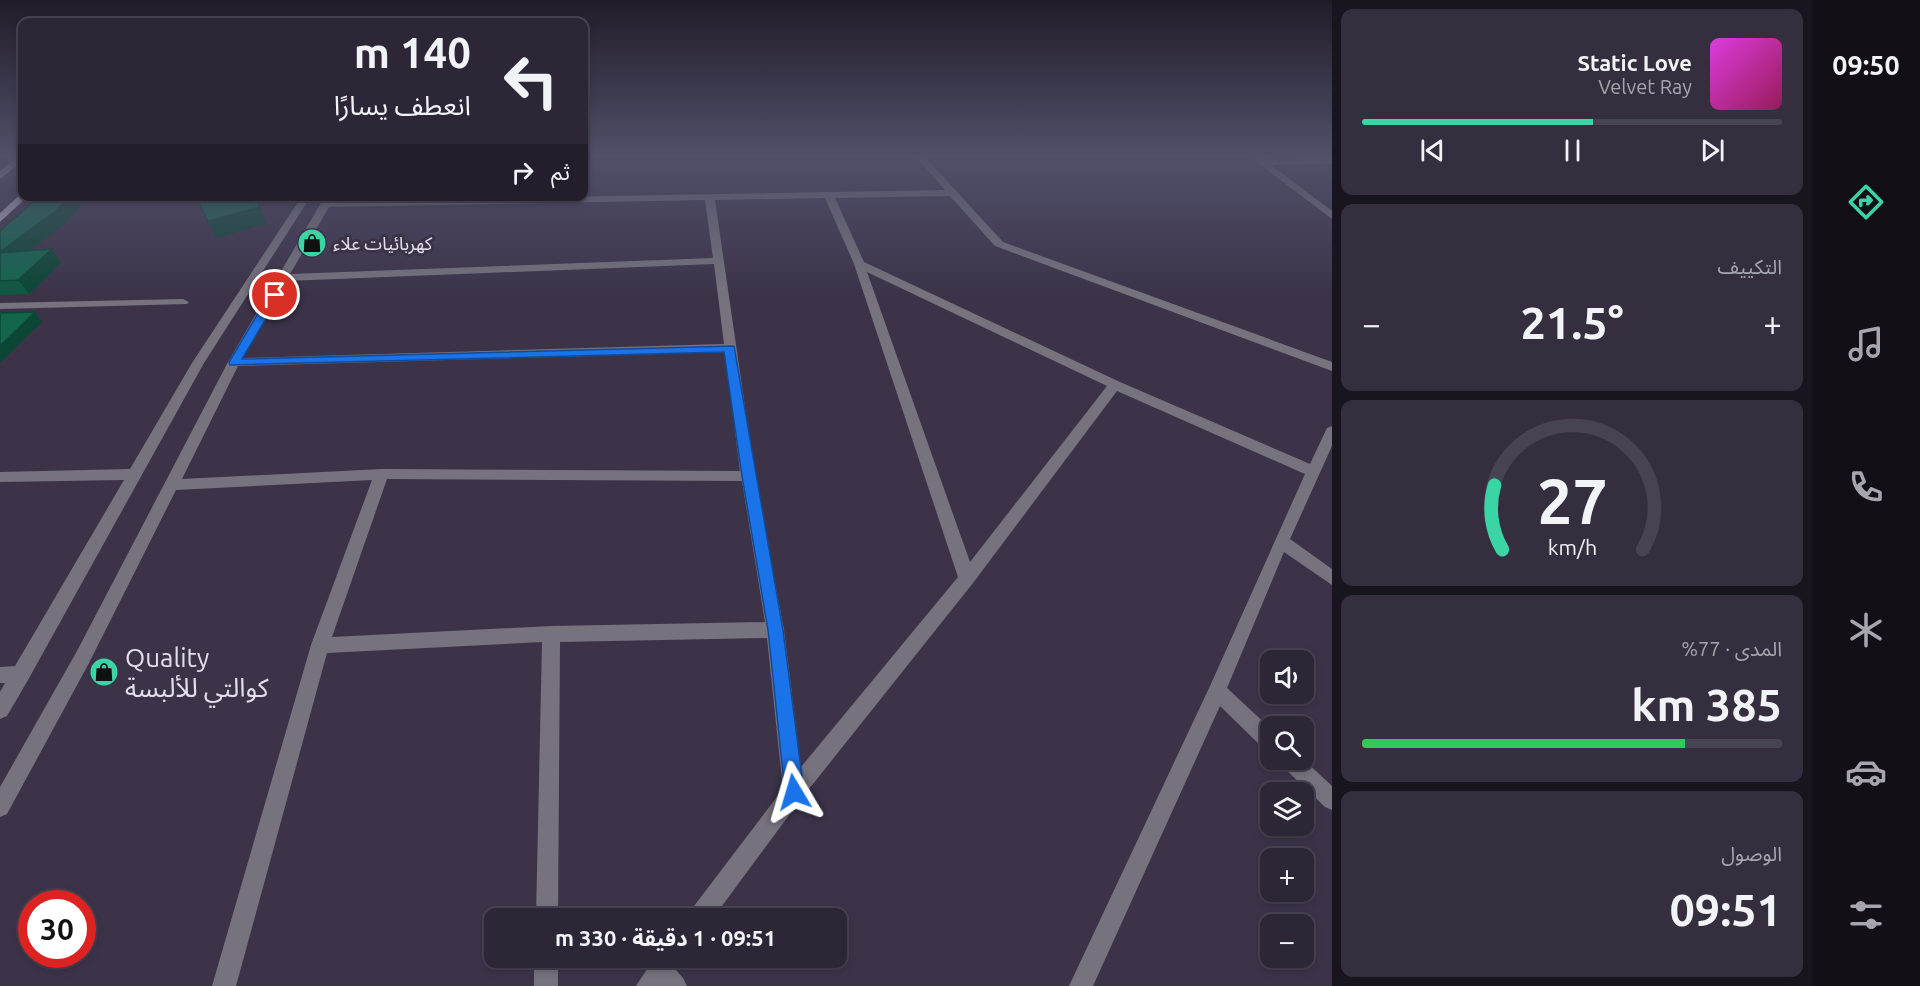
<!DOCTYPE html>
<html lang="ar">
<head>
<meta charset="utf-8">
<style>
	body { margin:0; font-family:Ubuntu,"Noto Sans Arabic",sans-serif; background:#352e3f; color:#f1f3f6; direction:rtl; height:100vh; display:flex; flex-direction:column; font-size:22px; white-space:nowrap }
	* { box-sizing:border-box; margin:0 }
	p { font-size:20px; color:#a7a5ad }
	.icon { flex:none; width:33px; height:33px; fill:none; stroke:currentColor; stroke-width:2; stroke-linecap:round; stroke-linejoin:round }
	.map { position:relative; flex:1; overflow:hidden; direction:ltr }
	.details { display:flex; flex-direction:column; gap:9px; padding:9px; background:#19151e; width:480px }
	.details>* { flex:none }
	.top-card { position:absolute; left:18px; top:18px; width:570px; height:183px; border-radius:12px; box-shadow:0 3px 9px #0003,0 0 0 2px #484352; direction:rtl; background:#2d2637; color:#f1f3f6; overflow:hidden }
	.fabs { position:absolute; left:1260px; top:650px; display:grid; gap:12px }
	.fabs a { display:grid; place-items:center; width:54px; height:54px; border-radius:12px; background:#2d2637; box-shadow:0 3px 9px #0003,0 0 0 2px #484352; font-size:30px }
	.speed { position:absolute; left:18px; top:890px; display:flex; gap:12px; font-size:30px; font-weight:700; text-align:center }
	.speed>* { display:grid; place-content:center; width:78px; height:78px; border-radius:50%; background:#2d2637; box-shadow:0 3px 9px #0003,0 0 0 2px #484352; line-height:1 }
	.speed .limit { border:9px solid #d22; background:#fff; color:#111 }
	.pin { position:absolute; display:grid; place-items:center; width:51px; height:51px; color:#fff; margin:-26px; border:3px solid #fff; border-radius:50%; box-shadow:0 2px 6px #0007 }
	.me { position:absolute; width:66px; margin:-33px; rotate:353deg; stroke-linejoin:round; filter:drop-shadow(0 0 4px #0008) }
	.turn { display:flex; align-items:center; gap:21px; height:126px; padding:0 18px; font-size:27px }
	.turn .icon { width:78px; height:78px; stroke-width:2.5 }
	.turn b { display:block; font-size:42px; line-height:51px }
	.then { display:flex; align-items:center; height:57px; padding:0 18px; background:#0003; gap:12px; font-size:22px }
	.big { font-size:45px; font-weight:700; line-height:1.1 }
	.details .widget { flex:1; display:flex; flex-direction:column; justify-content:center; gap:9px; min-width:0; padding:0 21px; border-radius:12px; background:#352e3f }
	.details .dial { align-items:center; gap:0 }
	.dial svg { height:156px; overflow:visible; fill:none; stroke:#484352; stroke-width:7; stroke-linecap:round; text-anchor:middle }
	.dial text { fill:#f1f3f6; stroke:none }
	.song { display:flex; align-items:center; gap:18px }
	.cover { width:72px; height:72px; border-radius:9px; background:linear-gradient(135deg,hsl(300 70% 55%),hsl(330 70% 35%)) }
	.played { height:6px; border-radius:3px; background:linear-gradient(90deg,#3ad4a5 55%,#484352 55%) }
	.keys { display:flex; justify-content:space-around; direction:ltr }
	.heat { display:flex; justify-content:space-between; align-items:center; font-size:33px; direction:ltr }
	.charge { height:9px; border-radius:4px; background:linear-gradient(90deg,#34c759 77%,#484352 0) }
	.trip { position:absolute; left:484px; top:908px; width:363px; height:60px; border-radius:12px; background:#2d2637; box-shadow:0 3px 9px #0003,0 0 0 2px #484352; font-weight:700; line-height:60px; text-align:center; direction:rtl }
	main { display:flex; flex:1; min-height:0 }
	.tabs { display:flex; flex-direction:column; width:108px; justify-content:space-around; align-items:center; background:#120f16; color:#a7a5ad }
	.tabs .icon { width:42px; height:42px }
	.tabs .current { color:#3ad4a5 }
	.tabs b { font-size:27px; color:#f1f3f6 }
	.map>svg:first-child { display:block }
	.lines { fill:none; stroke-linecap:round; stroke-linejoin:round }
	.minor { fill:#77737e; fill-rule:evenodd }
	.major { fill:#b6acc4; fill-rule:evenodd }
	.wall { fill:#0f5842 }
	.shaded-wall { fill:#0c4736 }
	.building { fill:#11664d; stroke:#0c4736; stroke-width:1.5 }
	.route { fill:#1a73e8; stroke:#114b97; stroke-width:1.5 }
	.labels { text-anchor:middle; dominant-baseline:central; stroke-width:6; stroke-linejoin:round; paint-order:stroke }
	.far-poi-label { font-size:18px; fill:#e5dfed; stroke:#3c3349; text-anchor:start }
	.near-poi-label { font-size:26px; fill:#e5dfed; stroke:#3c3349; text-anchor:start }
</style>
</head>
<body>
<main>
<nav class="tabs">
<b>09:50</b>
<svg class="icon current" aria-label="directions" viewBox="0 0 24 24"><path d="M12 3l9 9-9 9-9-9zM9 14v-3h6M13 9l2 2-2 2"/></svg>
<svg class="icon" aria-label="music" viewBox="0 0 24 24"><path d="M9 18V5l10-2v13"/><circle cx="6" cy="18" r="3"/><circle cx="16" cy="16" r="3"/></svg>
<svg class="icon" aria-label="phone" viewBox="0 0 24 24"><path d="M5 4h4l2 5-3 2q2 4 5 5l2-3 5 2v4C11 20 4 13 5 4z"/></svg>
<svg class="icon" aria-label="climate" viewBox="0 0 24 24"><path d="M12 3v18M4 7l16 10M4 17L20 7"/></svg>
<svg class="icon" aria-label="car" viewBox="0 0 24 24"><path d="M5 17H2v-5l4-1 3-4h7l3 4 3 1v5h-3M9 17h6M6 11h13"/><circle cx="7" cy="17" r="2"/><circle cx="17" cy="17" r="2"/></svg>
<svg class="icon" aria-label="filters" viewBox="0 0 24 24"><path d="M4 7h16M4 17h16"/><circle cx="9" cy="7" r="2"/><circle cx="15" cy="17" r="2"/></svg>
</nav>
<section class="details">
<div class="widget">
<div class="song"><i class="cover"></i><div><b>Static Love</b><p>Velvet Ray</p></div></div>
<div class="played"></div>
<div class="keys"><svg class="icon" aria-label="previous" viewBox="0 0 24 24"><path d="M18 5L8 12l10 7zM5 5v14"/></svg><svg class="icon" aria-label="pause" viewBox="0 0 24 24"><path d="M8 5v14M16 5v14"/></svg><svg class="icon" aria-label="next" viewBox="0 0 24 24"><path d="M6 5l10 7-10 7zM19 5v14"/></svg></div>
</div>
<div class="widget"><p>التكييف</p>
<div class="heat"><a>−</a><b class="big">21.5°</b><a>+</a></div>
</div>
<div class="widget dial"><svg viewBox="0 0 100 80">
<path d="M14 69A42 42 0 1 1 86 69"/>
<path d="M14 69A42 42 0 0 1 10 36" stroke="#3ad4a5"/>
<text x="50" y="56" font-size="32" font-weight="700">27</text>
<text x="50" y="72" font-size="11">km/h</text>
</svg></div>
<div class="widget"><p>المدى · 77%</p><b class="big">385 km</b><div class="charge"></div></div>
<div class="widget"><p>الوصول</p><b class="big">09:51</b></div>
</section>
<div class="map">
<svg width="1332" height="986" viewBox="0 0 1332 986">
	<rect width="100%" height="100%" fill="#3c3349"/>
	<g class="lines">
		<g class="minor">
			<path d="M916,157H925L1003,242L1332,362V371L995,246L950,196L835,198L864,262L1120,382L1310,464L1327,428L1332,426V446L1290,539L1332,569V585L1284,552L1227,688L1270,728V750L1263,748L1220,706L1093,986H1069L1210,686L1305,474L1117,391L973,583L801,799L713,918H688L691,910L783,789L767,638L560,642L558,918H536L542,642L327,653L236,986H212L311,645L372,480L176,490L89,663L7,814L0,817V787L77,651L228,362L325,196H335L332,201L945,190ZM825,198L854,264L958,577L801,767L784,630L755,476L715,200ZM705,200L713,258L290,274L329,207ZM714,264L724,344L243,358L286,281ZM867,272L1107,386L970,562ZM725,352L740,471L382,469L182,479L238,366ZM387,479L742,481L765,622L551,626L332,637Z"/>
			<path d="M1250,157H1259L1264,160L1332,158V164L1271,165L1332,211V219Z"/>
			<path d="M302,196H311L204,363L28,680L7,716L0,719V692L5,683H0V667L15,666L124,480L0,482V472L130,469L192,363Z"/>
			<path d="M183,299L189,302L187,304L0,309V303Z"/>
			<path d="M1279,759H1303L1332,786V810L1325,807L1282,766Z"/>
			<rect x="534" y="957" width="24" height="29"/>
			<path d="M655,957H682L675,969L683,978L687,986H636Z"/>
		</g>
		<g class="major">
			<path d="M17,157H22V161L0,179V171Z"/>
			<path d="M22,193V196H28L0,222V213Z"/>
		</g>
	</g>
	<path class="wall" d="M85,201L66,223L28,251L61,263L29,294L0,295V253H2L0,250V231Z"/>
	<g class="shaded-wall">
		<path d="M69,196H82L85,201L66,223L11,264L1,251Z"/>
		<path d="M260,207L267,224L216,238L208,221Z"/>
		<path d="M52,249L61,263L29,294L18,280Z"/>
		<path d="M35,312L42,322L0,363V346Z"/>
	</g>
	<g class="building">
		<path d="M40,196H69L57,210L1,251L0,249V231Z"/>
		<path d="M196,196H254L260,207L208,221Z"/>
		<path d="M52,249L18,280L0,281V253Z"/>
		<path d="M35,312L0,346V313Z"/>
	</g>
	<linearGradient id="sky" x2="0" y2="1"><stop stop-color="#211c28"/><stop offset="0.53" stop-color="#50506a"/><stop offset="1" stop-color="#50506a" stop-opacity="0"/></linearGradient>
	<rect width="1332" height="295" fill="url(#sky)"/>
	<path class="route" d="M275,292L280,295L242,359L734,346L783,630L804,792L801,799L794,801L788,799L785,792L768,630L742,476L724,352L230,365L229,362L269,295Z"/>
	<defs>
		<g id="shop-disc" transform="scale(1.5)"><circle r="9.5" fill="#3ad4a5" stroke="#3c3349"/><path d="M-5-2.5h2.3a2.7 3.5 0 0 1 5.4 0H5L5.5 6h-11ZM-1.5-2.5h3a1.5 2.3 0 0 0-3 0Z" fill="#111"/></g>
	</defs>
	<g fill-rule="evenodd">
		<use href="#shop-disc" x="312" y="243"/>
		<use href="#shop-disc" x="104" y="672"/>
	</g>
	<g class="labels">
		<g class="far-poi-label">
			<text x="333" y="243">كهربائيات علاء</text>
		</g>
		<g class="near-poi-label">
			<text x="125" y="657">Quality<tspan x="125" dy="30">كوالتي للألبسة</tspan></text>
		</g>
	</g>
</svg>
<div class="fabs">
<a><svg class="icon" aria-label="sound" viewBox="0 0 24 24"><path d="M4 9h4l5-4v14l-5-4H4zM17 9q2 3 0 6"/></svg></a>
<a><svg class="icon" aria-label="search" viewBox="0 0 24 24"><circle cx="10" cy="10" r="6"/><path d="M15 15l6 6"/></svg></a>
<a><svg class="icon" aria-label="layers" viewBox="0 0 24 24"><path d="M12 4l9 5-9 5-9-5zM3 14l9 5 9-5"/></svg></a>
<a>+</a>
<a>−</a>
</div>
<div class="speed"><div class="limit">30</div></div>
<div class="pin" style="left:275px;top:295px;background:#d93025"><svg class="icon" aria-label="arrive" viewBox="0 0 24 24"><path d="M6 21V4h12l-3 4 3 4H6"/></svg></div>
<svg class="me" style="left:794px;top:792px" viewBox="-20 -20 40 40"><path d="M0-17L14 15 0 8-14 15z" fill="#1a73e8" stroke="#fff" stroke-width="4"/></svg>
<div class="trip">09:51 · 1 دقيقة · 330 m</div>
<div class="top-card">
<div class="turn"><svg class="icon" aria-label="left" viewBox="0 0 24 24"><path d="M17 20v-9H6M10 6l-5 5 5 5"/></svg><div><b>140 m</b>انعطف يسارًا</div></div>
<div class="then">ثم<svg class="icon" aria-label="right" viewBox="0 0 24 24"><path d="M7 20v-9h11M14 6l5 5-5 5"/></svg></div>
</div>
</div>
</main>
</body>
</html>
